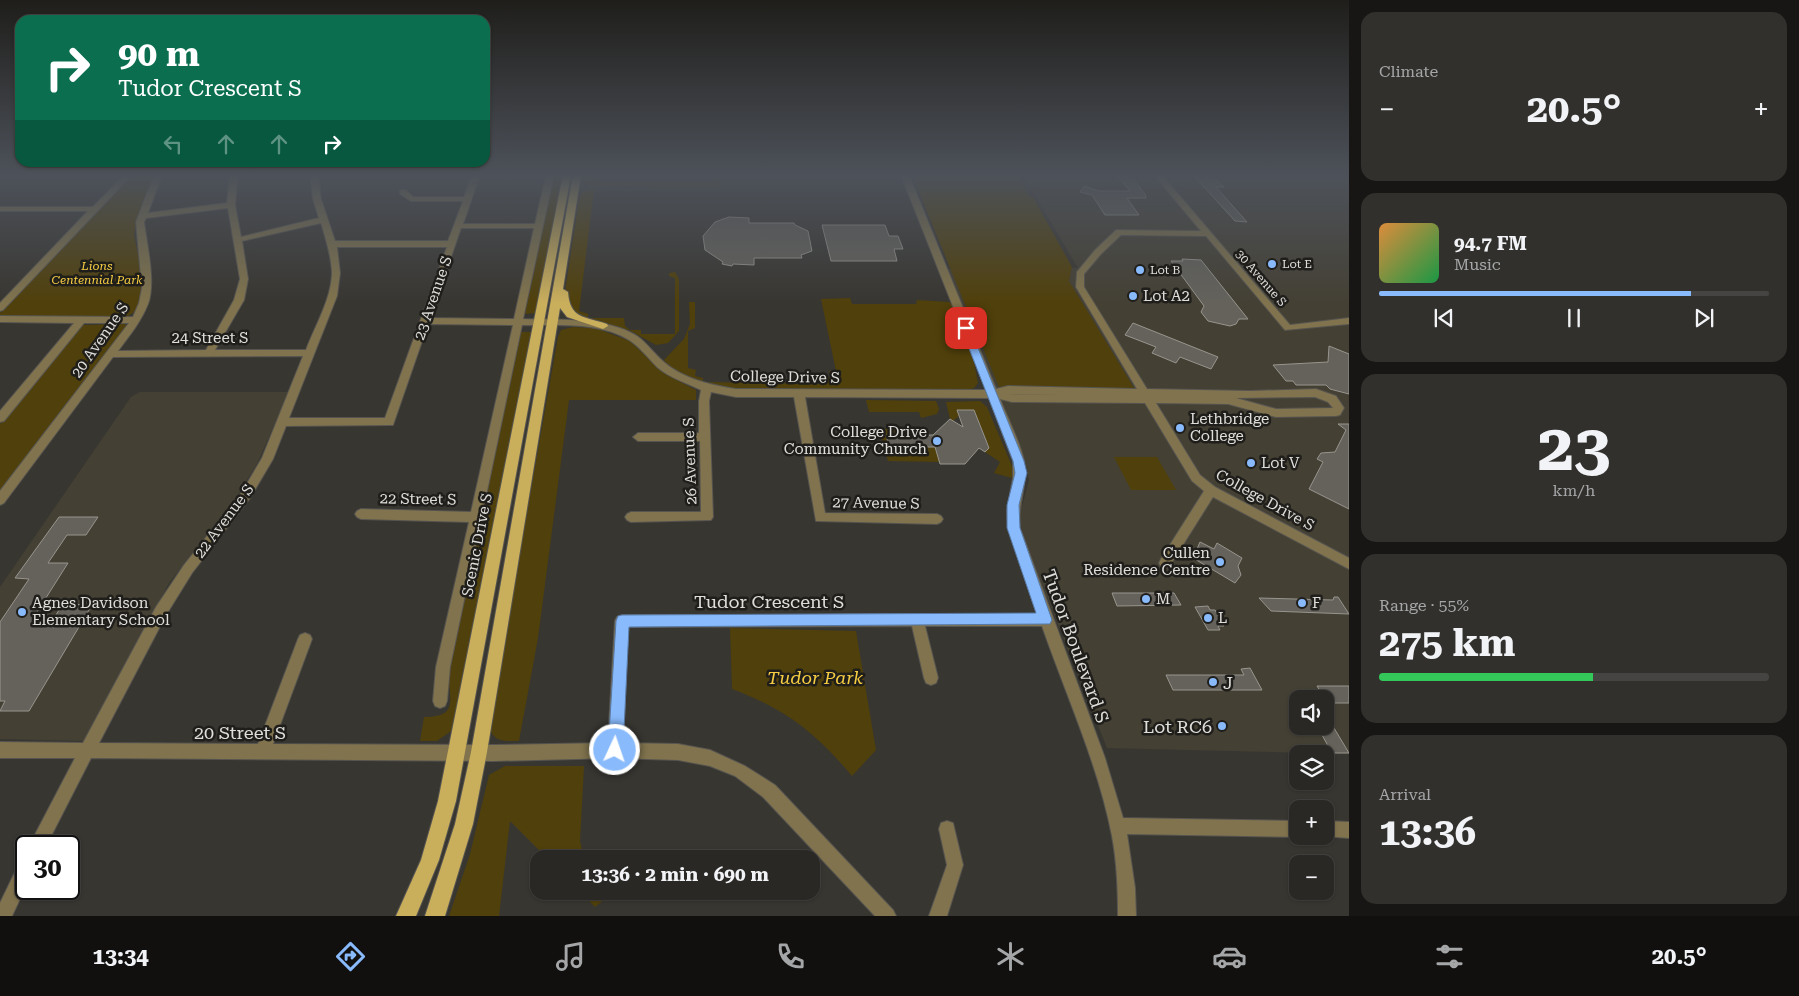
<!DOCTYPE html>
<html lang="en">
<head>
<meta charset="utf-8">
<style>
	body { margin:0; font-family:"Roboto Serif",serif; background:#32302d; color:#f1f3f6; height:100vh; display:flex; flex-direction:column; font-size:19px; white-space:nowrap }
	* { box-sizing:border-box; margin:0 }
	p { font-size:16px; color:#a5a6a7 }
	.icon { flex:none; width:28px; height:28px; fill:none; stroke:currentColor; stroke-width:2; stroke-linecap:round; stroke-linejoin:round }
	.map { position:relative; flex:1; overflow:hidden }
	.details { display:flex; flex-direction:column; gap:12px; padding:12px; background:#171614; width:450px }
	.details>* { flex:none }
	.banner { position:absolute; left:15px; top:15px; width:475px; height:152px; border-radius:15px; box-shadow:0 1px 4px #0004,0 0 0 1px #464442; background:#0b6e4f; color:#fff; overflow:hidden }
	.controls { position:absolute; left:1289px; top:690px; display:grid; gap:10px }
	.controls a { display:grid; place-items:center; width:45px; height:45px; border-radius:10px; background:#2a2825; box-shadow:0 1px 4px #0004,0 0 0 1px #464442; font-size:25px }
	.speed { position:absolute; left:15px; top:835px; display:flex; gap:10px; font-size:25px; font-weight:700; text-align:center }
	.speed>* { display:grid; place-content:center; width:65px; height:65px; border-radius:50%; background:#2a2825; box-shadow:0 1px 4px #0004,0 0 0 1px #464442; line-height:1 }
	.speed .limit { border:2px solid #111; border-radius:8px; background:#fff; color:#111 }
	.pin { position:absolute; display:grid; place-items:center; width:42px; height:42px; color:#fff; margin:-21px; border-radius:10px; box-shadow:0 2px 8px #0006 }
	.me { position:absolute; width:55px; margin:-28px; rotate:3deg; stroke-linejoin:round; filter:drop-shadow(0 0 4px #0008) }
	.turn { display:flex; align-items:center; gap:18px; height:105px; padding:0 20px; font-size:22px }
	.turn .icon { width:65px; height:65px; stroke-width:2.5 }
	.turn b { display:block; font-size:35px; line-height:42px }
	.lanes { display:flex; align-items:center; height:48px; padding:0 20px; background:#0003; justify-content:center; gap:25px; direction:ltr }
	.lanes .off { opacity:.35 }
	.big { font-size:38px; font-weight:700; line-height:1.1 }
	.details .card { flex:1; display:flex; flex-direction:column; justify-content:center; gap:8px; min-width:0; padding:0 18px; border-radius:15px; background:#32302d }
	.details .dial { align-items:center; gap:0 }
	.dial b { font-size:65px; line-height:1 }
	.song { display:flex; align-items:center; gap:15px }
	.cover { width:60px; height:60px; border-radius:8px; background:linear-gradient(135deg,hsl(30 70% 55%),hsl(140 70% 35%)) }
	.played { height:5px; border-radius:2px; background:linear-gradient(90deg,#88bafc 80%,#464442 80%) }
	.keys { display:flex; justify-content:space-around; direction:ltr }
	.heat { display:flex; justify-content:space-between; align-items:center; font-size:28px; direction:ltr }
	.charge { height:8px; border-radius:4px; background:linear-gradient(90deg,#34c759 55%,#464442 0) }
	.trip { position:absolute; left:530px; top:850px; width:290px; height:50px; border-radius:15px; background:#2a2825; box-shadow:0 1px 4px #0004,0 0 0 1px #464442; font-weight:700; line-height:50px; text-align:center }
	.menu { display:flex; height:80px; justify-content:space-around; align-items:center; background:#11100f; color:#a5a6a7 }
	.menu .icon { width:35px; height:35px }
	.menu .active { color:#88bafc }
	.menu b { font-size:22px; color:#f1f3f6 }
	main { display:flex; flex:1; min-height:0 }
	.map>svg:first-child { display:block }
	.built { fill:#444034; fill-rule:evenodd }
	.green { fill:#50400b }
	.building { fill:#64625b; stroke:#97958e }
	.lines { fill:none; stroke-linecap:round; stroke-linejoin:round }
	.minor-casing { stroke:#565450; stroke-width:2 }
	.major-casing { stroke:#565450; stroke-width:2 }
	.minor { fill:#80734d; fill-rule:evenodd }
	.major { fill:#c9ae5c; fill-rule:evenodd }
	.route { fill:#88bafc; stroke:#5879a4 }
	.poi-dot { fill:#88bafc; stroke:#1f1e1b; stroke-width:2 }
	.labels { text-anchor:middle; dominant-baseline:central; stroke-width:5; stroke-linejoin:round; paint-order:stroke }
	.far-poi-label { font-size:12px; fill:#e0dedb; stroke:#1f1e1b; text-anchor:start }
	.far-park-label { font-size:12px; font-style:italic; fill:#f6cd42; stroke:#1f1e1b }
	.far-street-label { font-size:12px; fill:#e0dedb; stroke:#1f1e1b }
	.poi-label { font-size:15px; fill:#e0dedb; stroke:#1f1e1b; text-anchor:start }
	.street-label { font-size:15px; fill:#e0dedb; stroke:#1f1e1b }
	.near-street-label { font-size:18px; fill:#e0dedb; stroke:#1f1e1b }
	.near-park-label { font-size:18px; font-style:italic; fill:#f6cd42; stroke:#1f1e1b }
	.near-poi-label { font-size:18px; fill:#e0dedb; stroke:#1f1e1b; text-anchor:start }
</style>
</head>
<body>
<main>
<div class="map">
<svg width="1349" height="916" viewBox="0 0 1349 916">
	<rect width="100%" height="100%" fill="#383631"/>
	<g class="built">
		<path d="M1023,175H1349V754L1107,748L1024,539L1019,518L1029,480L1026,466L947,269L1078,268ZM1298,699H1325V726H1298Z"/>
		<path d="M140,392H289L257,464L234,501L169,583L86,741L0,739V587L131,397Z"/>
	</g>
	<g class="green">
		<path d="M133,175H154L136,222L134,235L142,274L141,297L136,311L128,316H0V313Z"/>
		<path d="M554,175H564L537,313L525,314Z"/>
		<path d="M584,175H597V181H714V175H720V187L595,186L584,182Z"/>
		<path d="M912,175H1017L1030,197H1033L1072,267L1069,281L1134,388L999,387Z"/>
		<path d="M587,190H594L579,311L588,314V318H624L625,326L630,330H641V334H675V278L669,276V273L675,272L679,279V331L668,343L656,345L629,330L575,315L564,298L580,194Z"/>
		<path d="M850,298L852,304H916L917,300L949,302L952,304L973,358L978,383L974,388L967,390L745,391C722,388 676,382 664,360L684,339L690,324L689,302H695V328L688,331V368L696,370L695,376L703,378V382L824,384L823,377H830L829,371H836L821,299Z"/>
		<path d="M125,324L127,327L0,494V424L83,325Z"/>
		<path d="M573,327L595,328L630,341L665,374L696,390V400H569L538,638L519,741C505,741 494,743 489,727L558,337L561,330Z"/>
		<path d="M521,332H533L454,729L437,741H420L424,717C463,717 447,694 448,668Z"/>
		<path d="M866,400L936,401L939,409L937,414L921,418L919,412H869Z"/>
		<path d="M980,401L987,407L1012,466V478L994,473L1000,462L985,452L989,447L974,410H957L959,416L953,421L950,419L946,402Z"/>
		<path d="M879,429H921L923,435H886L889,447H935L940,462L888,461Z"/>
		<path d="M1114,457H1157L1176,490H1131Z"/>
		<path d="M730,628L856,631L876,750L852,776C815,732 785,709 732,689Z"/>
		<path d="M505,766H584L580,841L584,859H548L510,821L499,916H449L470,854L489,775Z"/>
		<path d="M580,891H599L606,898L595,907Z"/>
	</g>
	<g class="building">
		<path d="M1117,175H1130L1145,194L1146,198H1127L1139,215H1105L1092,195L1080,192L1084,186L1099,191H1130Z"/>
		<path d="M1193,175H1212L1224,187H1216L1247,222L1235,221Z"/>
		<path d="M729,217L749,218V223H794L795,225L808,231L812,251L801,255L802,258H754V265L733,264L732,266L722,264L723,262L705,250L703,236L715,222Z"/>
		<path d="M822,225H885L889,236H898L903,249H894L897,261H831Z"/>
		<path d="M1182,259L1201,260L1248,319H1239L1236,324L1230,326L1208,321L1201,312L1204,306L1171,261H1183Z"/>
		<path d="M1133,323L1218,357L1211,369L1180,357L1176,363L1152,353L1156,347L1125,335Z"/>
		<path d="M1329,346L1349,354V394L1330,389L1326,385H1296L1293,381H1286L1273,365L1328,362Z"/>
		<path d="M957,410H974L989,448L985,452L979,448L965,464H940L935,447H889L886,435H933L950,419L963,427Z"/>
		<path d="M1338,424H1349V509L1309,489L1323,462L1317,459L1321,453L1335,452L1346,430Z"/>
		<path d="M59,517H98L86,535H67L48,563H68L32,620L52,621L63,604L92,605L29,711H0L5,701H0V622L29,579L15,578Z"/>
		<path d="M1200,542L1214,549L1217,543L1242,558L1238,566L1241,575L1235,583L1193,558Z"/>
		<path d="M1112,593H1174L1181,605L1117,606Z"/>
		<path d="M1334,597H1338L1349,614L1271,611L1259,598L1333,600Z"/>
		<path d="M1208,606L1210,610H1215L1224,626H1218L1220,630H1208L1195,607Z"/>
		<path d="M1250,668L1262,690H1173L1166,675H1244L1241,669Z"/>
		<path d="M1317,686H1349V703H1325V699Z"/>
		<path d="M1325,713L1349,753H1332L1317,726H1325Z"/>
	</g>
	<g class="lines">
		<g class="minor-casing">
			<g id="minor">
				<path d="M124,175H132L3,310L0,311V303L88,211H0V207H93Z"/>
				<path d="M154,175H162L148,213L227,203L230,175H238L235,205L241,237L319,218L313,199L310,175H318L321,199L335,241H448L463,201H411L400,194V190H406L413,197H464L472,175H480L463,224H535L546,175H554L523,319C557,320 607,317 637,336C647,343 655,355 665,363C684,379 711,385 736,389L986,390L901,175H909L996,389L1008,386L1137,389L1076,287L1077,272L1095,250L1116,230L1201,231L1154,175H1162L1290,325L1349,318V324L1285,330L1206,236L1121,235L1101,254L1084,274V287L1147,389L1250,391L1316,389L1336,396L1344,408L1340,415L1336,416L1276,417L1228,404L1156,403L1200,475L1215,487L1349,558V569L1213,497L1169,567L1165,568L1161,567L1159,563L1161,559L1204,491L1192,481L1145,403L1012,402L1000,399C1007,417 1025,452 1025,469C1026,490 1017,507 1020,528L1105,758L1123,818L1298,821V836H1300L1298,837L1127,834L1135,888L1136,916H1118C1118,889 1117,863 1112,836C1098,764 1066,695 1042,626H925L938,678L936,683L931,685L926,683L924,678L912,626L628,627L623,743L678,744L710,750L745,766L775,785L893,910L896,916H875L763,797L735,776L710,766L678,760L615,758L494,761L91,758L46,846H29L75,758H0V742L83,743L156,607L184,565L242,492L262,458L303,356L113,357L4,503L0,505V491L129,323H84L4,421L0,422V411L74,323L0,322V316L133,317L139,303L142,288L136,222ZM228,208L240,279L234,300L206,350L118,351C129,336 141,322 148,304C156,283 147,245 144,222L146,218ZM321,223C326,239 331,255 332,272C332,298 315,326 306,350H215L244,300L248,279L242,241ZM461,228H534L514,319L430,318ZM337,247H447L385,418H289L337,296L340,273ZM428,324L513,325L471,512L361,509L357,511L355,514L357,517L361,519L469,522L436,667L433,701L435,706L440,708L445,706L447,701L450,667L522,325C557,326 597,321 629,340C639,346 648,358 657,367C669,378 687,383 701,390L699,401V433H638L633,437L638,441H700L701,512H631L627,514L625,517L627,520L631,522L711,520L713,517L709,401L711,392L736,397H794L816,521L937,524L941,522L943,519L941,516L937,514L825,513L805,397L989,398L1013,461V478L1007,511L1008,528L1037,614L622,615L617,617L615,621L608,743L494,745L273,744L312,639L310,635L305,633L300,635L298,639L258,744L99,743L166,615L192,573L250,498L273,459L286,426L393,425ZM1008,394L1068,395L1012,394ZM1315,397L1328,402L1333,408L1276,409L1236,398Z"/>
				<path d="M947,821L953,823L963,865L947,916H929L947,865L939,829L941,823Z"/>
				<path d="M1325,821L1349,822V838L1323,836H1325Z"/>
				<path d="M26,860V886L12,916H0V903L20,862Z"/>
			</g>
		</g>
		<g class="major-casing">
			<g id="major">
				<path d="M563,175H571L456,801L439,860L416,916H396L421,860L438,801Z"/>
				<path d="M573,175H581L563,289L568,292C570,319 584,316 607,324L608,326L603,329L567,317L560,308L487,752L473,824L445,916H425L455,824L471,752Z"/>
			</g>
		</g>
		<use href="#minor" class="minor"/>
		<use href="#major" class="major"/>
	</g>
	<linearGradient id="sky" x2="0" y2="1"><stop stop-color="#1f1e1b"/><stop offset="0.58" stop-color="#4d525a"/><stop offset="1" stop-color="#4d525a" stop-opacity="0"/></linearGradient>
	<rect width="1349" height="303" fill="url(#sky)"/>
	<path class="route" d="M966,325L970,328L1024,461L1027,473L1019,505L1020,528L1052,620L1050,624L629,627L623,750L621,756L615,758L610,756L608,750L616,621L618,616L622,615L1036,613L1007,528V505L1015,473L1013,461L961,328Z"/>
	<g class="poi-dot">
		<circle cx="1272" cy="264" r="5"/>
		<circle cx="1140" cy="270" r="5"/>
		<circle cx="1133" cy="296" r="5"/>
		<circle cx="1180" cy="428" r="5"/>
		<circle cx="937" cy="441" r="5"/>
		<circle cx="1251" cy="463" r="5"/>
		<circle cx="1220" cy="562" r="5"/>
		<circle cx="1146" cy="599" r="5"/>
		<circle cx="1302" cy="603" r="5"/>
		<circle cx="22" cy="612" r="5"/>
		<circle cx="1208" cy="618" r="5"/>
		<circle cx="1213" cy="682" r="5"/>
		<circle cx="1222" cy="726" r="5"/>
	</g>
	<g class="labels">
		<g class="far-poi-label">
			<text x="1282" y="264">Lot E</text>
			<text x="1150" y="270">Lot B</text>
		</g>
		<g class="far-park-label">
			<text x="97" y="266">Lions<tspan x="97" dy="14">Centennial Park</tspan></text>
		</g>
		<g class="far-street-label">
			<text transform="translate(1261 278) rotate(49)">30 Avenue S</text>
		</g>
		<g class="poi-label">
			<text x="1143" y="296">Lot A2</text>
			<text x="1190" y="419">Lethbridge<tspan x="1190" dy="17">College</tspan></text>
			<text x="927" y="432" text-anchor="end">College Drive<tspan x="927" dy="17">Community Church</tspan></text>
			<text x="1261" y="463">Lot V</text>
			<text x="1210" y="553" text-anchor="end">Cullen<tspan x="1210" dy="17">Residence Centre</tspan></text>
			<text x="1156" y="599">M</text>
			<text x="32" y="603">Agnes Davidson<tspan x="32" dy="17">Elementary School</tspan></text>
			<text x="1312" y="603">F</text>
			<text x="1218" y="618">L</text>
		</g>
		<g class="street-label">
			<text transform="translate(433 298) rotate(-71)">23 Avenue S</text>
			<text x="210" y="338">24 Street S</text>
			<text transform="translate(100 340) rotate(-55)">20 Avenue S</text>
			<text transform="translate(785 377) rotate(1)">College Drive S</text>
			<text transform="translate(690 461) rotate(-92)">26 Avenue S</text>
			<text transform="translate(418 499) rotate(1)">22 Street S</text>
			<text transform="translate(1265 500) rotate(29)">College Drive S</text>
			<text transform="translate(876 503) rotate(1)">27 Avenue S</text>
			<text transform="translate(224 521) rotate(-53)">22 Avenue S</text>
			<text transform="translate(477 545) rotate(-79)">Scenic Drive S</text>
		</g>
		<g class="near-street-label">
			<text x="769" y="601">Tudor Crescent S</text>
			<text transform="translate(1076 646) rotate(70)">Tudor Boulevard S</text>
			<text x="240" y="732">20 Street S</text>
		</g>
		<g class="near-park-label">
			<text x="815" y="677">Tudor Park</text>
		</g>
		<g class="near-poi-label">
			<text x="1223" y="682">J</text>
			<text x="1212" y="726" text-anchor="end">Lot RC6</text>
		</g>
	</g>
</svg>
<div class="controls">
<a><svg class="icon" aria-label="sound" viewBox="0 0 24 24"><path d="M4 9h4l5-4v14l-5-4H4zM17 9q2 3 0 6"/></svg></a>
<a><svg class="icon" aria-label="layers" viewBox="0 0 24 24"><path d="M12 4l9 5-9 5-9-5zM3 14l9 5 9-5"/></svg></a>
<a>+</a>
<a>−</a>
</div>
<div class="speed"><div class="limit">30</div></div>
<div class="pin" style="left:966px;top:328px;background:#d93025"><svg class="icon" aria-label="arrive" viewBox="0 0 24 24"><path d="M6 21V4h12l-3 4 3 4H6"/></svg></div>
<svg class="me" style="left:615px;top:750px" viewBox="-20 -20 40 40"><circle r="17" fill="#88bafc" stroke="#fff" stroke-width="3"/><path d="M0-11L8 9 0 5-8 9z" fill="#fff"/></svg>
<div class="trip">13:36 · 2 min · 690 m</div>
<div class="banner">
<div class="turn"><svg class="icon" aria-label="right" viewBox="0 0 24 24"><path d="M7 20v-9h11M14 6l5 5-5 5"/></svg><div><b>90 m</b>Tudor Crescent S</div></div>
<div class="lanes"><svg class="icon off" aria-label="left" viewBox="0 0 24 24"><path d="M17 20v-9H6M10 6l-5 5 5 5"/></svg><svg class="icon off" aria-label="ahead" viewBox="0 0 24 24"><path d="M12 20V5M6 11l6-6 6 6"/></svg><svg class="icon off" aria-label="ahead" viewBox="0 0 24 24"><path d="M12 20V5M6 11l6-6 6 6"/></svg><svg class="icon" aria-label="right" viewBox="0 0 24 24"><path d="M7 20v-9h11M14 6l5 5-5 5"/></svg></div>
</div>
</div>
<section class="details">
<div class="card"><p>Climate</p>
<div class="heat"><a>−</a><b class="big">20.5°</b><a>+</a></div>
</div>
<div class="card">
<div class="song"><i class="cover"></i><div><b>94.7 FM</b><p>Music</p></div></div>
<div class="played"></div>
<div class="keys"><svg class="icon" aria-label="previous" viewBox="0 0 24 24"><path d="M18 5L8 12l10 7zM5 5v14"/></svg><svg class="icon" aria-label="pause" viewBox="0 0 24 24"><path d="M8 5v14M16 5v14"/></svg><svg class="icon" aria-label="next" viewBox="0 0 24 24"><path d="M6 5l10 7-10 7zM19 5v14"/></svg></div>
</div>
<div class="card dial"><b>23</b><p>km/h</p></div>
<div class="card"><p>Range · 55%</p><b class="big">275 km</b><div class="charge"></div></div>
<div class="card"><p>Arrival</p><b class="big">13:36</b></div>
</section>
</main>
<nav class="menu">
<b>13:34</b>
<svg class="icon active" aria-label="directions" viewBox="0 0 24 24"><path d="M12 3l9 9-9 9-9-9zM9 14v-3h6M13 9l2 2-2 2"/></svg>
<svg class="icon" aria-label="music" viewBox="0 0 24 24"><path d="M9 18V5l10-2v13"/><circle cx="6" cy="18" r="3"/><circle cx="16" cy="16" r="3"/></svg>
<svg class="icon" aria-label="phone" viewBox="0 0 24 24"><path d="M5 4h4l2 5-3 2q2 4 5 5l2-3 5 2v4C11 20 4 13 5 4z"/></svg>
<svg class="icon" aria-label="climate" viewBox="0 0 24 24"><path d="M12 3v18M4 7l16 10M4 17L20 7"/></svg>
<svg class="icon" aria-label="car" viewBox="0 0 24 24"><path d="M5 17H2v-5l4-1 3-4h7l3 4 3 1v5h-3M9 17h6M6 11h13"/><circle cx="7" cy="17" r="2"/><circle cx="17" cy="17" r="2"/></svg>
<svg class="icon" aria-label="filters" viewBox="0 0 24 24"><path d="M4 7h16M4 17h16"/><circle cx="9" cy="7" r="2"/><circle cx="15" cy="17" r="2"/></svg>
<b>20.5°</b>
</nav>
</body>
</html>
